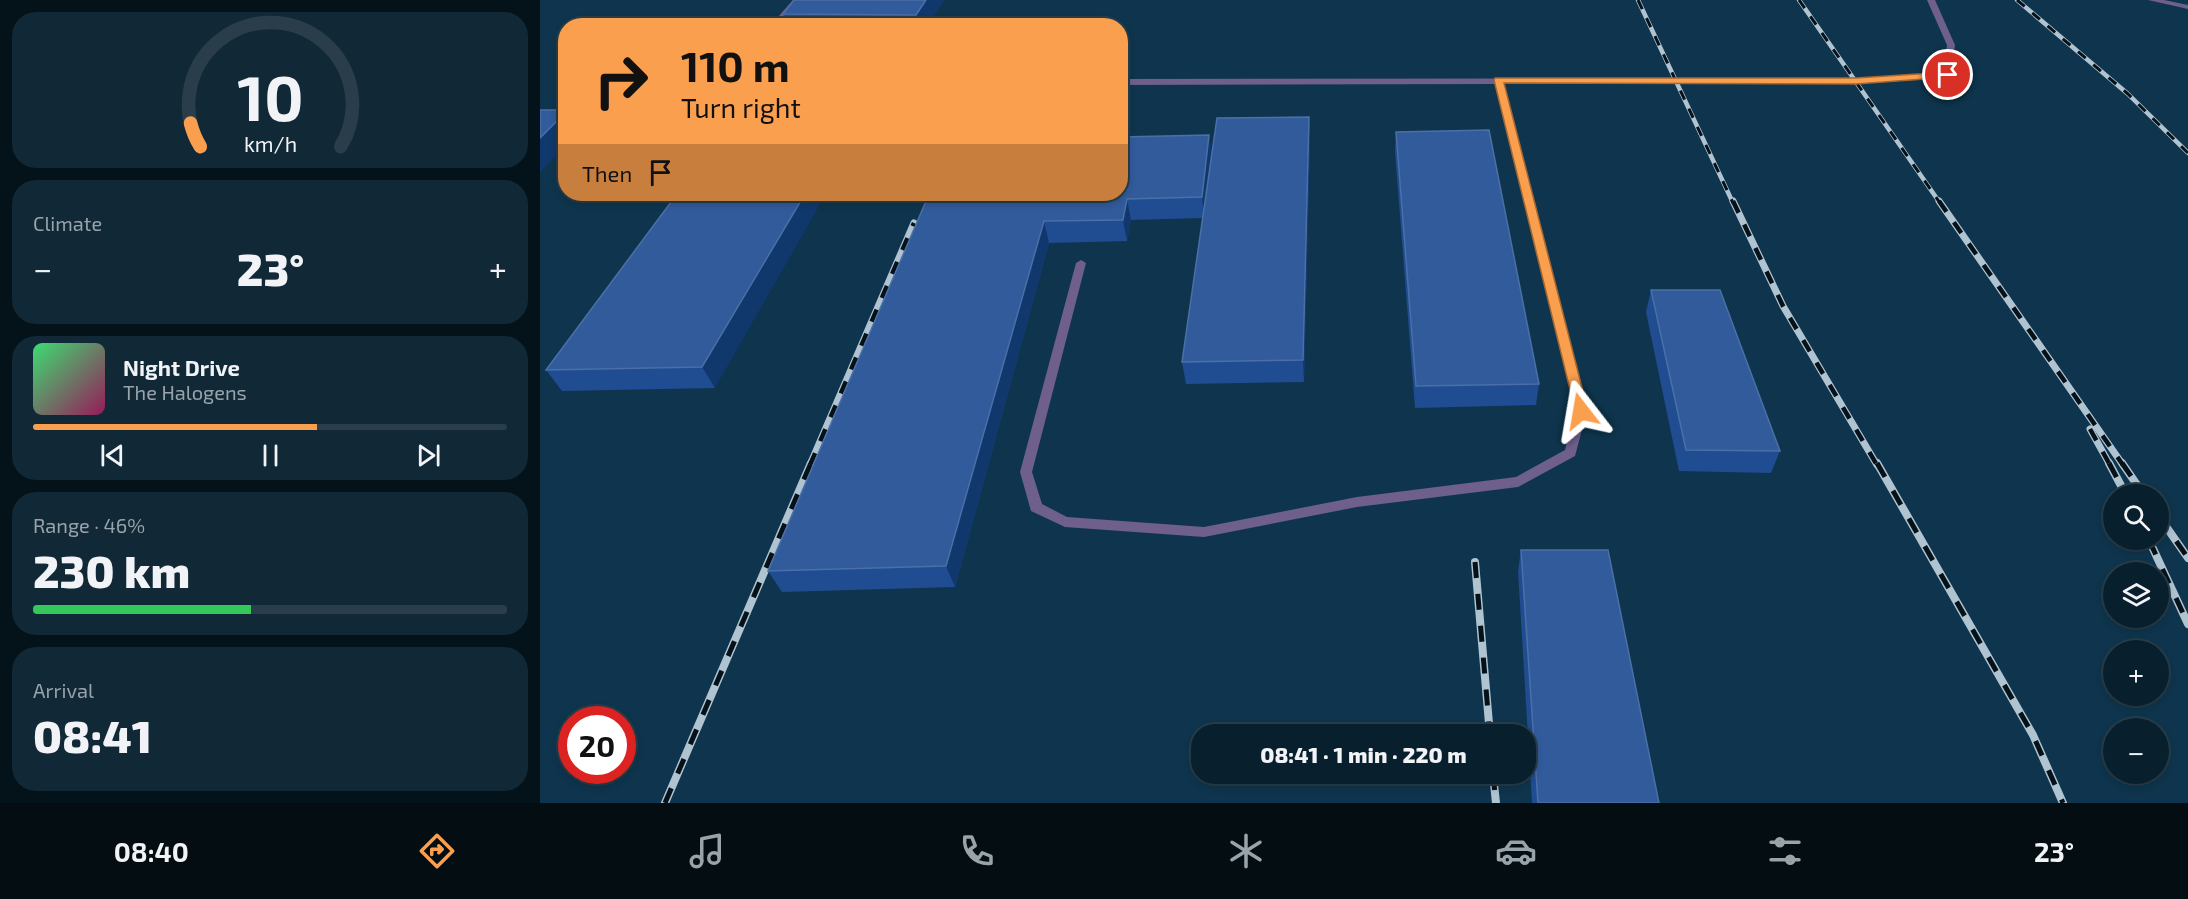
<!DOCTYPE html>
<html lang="en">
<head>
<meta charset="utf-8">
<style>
	body { margin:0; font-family:"Exo 2",sans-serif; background:#112836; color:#f1f3f6; height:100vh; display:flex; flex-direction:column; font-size:22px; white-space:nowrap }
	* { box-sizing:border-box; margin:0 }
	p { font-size:20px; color:#98a3aa }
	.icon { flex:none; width:33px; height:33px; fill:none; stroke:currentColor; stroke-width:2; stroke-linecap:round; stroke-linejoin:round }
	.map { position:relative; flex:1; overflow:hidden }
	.panel { display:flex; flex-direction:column; gap:12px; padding:12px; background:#041219; width:540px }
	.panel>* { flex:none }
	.hud { position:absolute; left:18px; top:18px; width:570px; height:183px; border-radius:24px; box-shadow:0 3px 9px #0003,0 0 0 2px #293e4a; background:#fa9f4e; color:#111; overflow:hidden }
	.controls { position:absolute; left:1563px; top:484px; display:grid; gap:12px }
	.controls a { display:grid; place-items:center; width:66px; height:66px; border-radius:50%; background:#08202e; box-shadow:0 3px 9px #0003,0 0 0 2px #293e4a; font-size:30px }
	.speed { position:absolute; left:18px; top:706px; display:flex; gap:12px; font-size:30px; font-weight:700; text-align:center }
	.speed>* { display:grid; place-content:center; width:78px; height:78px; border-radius:50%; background:#08202e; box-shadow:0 3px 9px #0003,0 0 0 2px #293e4a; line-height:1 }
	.speed .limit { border:9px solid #d22; background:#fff; color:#111 }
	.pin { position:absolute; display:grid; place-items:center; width:51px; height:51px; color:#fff; margin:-26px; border:3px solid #fff; border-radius:50%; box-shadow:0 2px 6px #0007 }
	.me { position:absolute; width:66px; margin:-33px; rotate:346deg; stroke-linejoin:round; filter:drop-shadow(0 0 4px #0008) }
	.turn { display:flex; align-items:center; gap:21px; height:126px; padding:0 24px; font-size:27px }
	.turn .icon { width:78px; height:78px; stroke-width:2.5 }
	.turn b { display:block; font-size:42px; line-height:51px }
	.then { display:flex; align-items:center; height:57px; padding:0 24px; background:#0003; gap:12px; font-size:22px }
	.big { font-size:45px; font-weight:800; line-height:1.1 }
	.panel .tile { flex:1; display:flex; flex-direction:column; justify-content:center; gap:9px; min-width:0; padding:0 21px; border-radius:24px; background:#112836 }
	.panel .dial { align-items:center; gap:0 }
	.dial svg { height:156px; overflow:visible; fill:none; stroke:#293e4a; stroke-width:7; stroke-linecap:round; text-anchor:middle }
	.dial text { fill:#f1f3f6; stroke:none }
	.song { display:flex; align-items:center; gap:18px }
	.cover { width:72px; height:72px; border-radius:9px; background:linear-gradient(135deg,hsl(140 70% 55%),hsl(330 70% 35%)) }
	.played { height:6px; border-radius:3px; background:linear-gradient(90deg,#fa9f4e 60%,#293e4a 60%) }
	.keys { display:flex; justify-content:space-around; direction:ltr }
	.heat { display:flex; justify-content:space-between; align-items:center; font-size:33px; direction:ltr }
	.charge { height:9px; border-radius:4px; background:linear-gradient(90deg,#34c759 46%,#293e4a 0) }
	.trip { position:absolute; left:651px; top:724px; width:345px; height:60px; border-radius:24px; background:#08202e; box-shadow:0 3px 9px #0003,0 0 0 2px #293e4a; font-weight:800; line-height:60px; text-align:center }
	.dock { display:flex; height:96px; justify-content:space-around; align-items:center; background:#030d12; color:#98a3aa }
	.dock .icon { width:42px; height:42px }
	.dock .selected { color:#fa9f4e }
	.dock b { font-size:27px; color:#f1f3f6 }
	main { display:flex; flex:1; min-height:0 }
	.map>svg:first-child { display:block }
	.built { fill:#0e354d; fill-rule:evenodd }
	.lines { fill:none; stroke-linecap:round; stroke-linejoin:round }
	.service { fill:#6f5f8d; fill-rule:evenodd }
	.rail-far2-casing { stroke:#b0c3d0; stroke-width:4.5 }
	.rail-far1-casing { stroke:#b0c3d0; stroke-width:7 }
	.rail-casing { stroke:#b0c3d0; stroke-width:8 }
	.rail-far2 { stroke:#06121a; stroke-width:3; stroke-dasharray:10; stroke-linecap:butt }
	.rail-far1 { stroke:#06121a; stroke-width:4.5; stroke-dasharray:13; stroke-linecap:butt }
	.rail { stroke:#06121a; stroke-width:5; stroke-dasharray:16; stroke-linecap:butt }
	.wall { fill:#204c92 }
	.shaded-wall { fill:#10386c }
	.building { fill:#325b9b; stroke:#4a70a7; stroke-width:1.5 }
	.route { fill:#fa9f4e; stroke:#a26733; stroke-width:1.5 }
</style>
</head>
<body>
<main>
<section class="panel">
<div class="tile dial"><svg viewBox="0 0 100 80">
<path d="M14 69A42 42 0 1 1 86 69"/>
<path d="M14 69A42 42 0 0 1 9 57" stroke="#fa9f4e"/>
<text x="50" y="56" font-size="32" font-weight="700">10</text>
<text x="50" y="72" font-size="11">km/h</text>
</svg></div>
<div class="tile"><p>Climate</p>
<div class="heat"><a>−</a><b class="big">23°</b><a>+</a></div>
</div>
<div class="tile">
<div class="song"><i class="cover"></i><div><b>Night Drive</b><p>The Halogens</p></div></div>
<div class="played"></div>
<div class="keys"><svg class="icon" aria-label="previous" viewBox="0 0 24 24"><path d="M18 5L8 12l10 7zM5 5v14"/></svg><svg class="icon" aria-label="pause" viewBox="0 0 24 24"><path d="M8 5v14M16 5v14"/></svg><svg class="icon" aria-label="next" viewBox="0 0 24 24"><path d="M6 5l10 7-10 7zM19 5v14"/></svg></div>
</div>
<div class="tile"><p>Range · 46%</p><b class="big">230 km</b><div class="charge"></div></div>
<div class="tile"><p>Arrival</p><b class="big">08:41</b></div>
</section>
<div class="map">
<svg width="1648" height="803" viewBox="0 0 1648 803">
	<rect width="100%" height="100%" fill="#0b2a3e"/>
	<path class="built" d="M0,0H1648V803H0ZM26,26H580V194H26ZM1574,495H1618V540H1574ZM1574,573H1618V618H1574ZM1574,651H1618V696H1574ZM32,720H82V771H32ZM1574,729H1618V774H1574ZM662,735H986V774H662Z"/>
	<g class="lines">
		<g class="service">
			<path d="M253,0H261L239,26H230Z"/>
			<path d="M1387,0H1395L1415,45L1411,77L1316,84H963L1047,411L1035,456L978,487L817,507L664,537L525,527L491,511L480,472L536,263L541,260L546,263L492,472L502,504L527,517L664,527L817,497L976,477L1025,450L1035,411L955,84L580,85V79L1316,78L1404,73L1407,45Z"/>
			<path d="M1608,0H1624L1648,5V9Z"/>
		</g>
		<g class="rail-far2-casing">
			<g id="rail-far2">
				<path d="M1098,0L1193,203"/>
				<path d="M1259,0L1400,203"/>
				<path d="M1477,0L1588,94L1648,153"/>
			</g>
		</g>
		<g class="rail-far1-casing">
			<g id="rail-far1">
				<path d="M1193,201L1243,306L1337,465"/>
				<path d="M1399,201L1583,465"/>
				<path d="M1550,429L1570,465"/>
				<path d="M270,465L374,223"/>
			</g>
		</g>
		<g class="rail-casing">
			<g id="rail">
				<path d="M1337,463L1493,735L1523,803"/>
				<path d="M1569,463L1586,495"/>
				<path d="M1582,463L1604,495"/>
				<path d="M1618,515L1648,558"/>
				<path d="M1609,540L1648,624"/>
				<path d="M935,562L950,735"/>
				<path d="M953,774L956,803"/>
				<path d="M125,803L271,463"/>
			</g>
		</g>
		<use href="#rail-far2" class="rail-far2"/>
		<use href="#rail-far1" class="rail-far1"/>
		<use href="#rail" class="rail"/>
	</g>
	<g class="wall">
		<path d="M254,0H404L387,26H247L243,14Z"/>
		<path d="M769,117L770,137L764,382L646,384L642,362L663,218L591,220L587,241L509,243L415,587L242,592L228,571L389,194L669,135L672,155Z"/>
		<path d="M856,132L999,384L996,405L875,408L855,152Z"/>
		<path d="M137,194L175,388L22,391L6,370Z"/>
		<path d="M1111,290L1240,451L1231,473L1139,471L1106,312Z"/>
		<path d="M981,550L1119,803H992L978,571Z"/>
	</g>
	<g class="shaded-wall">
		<path d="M386,0H404L387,26H380L376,15Z"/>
		<path d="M26,112V145L0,172V138Z"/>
		<path d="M769,117L770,137L764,382L763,360Z"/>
		<path d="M669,135L672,155L664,218L662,197Z"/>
		<path d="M265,194H286L175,388L162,367Z"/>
		<path d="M587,199L591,220L587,241L583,220Z"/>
		<path d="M504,221L509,243L415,587L406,566Z"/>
	</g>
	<g class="building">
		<path d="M254,0H386L376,15L243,14Z"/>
		<path d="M0,110H26V112L0,138Z"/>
		<path d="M769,117L763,360L642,362L677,118Z"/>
		<path d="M949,130L999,384L876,386L856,132Z"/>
		<path d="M669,135L662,197L587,199L583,220L504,221L406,566L228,571L389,194H580V137Z"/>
		<path d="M137,194H265L162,367L6,370Z"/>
		<path d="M1111,290H1180L1240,451L1146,450Z"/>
		<path d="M981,550H1068L1119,803H998Z"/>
	</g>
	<path class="route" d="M1408,72L1412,73V77L1316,84L964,83L1048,411L1041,416L1036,414L954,80L955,78H1316Z"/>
</svg>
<div class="controls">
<a><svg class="icon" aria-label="search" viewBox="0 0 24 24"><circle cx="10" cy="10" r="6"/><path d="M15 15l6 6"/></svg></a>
<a><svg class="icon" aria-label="layers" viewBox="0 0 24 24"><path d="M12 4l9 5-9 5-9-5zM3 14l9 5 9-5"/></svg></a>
<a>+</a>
<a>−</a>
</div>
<div class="speed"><div class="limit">20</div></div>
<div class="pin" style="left:1408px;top:75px;background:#d93025"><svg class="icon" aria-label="arrive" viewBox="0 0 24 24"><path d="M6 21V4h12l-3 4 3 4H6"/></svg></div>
<svg class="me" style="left:1041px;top:411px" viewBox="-20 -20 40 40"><path d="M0-17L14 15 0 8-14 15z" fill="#fa9f4e" stroke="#fff" stroke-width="4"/></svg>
<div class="trip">08:41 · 1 min · 220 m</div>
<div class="hud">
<div class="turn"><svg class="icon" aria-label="right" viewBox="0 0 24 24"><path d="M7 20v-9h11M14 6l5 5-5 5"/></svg><div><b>110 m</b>Turn right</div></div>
<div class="then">Then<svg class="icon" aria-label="arrive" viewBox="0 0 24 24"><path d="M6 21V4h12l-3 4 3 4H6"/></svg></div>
</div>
</div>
</main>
<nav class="dock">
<b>08:40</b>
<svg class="icon selected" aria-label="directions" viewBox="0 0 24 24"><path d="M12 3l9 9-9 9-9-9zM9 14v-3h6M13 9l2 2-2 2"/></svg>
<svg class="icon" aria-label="music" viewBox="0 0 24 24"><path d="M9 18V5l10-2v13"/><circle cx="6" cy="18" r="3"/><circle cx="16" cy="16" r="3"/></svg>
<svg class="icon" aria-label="phone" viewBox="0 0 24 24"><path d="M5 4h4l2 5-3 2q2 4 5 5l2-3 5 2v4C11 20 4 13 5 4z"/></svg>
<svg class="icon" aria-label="climate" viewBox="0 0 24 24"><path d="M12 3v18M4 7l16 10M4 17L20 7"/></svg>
<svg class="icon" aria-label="car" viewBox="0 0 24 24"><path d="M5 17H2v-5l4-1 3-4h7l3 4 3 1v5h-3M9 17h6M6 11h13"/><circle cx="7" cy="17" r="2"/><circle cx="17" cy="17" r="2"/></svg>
<svg class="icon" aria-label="filters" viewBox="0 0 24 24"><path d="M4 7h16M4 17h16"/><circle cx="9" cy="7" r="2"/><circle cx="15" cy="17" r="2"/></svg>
<b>23°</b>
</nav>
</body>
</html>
